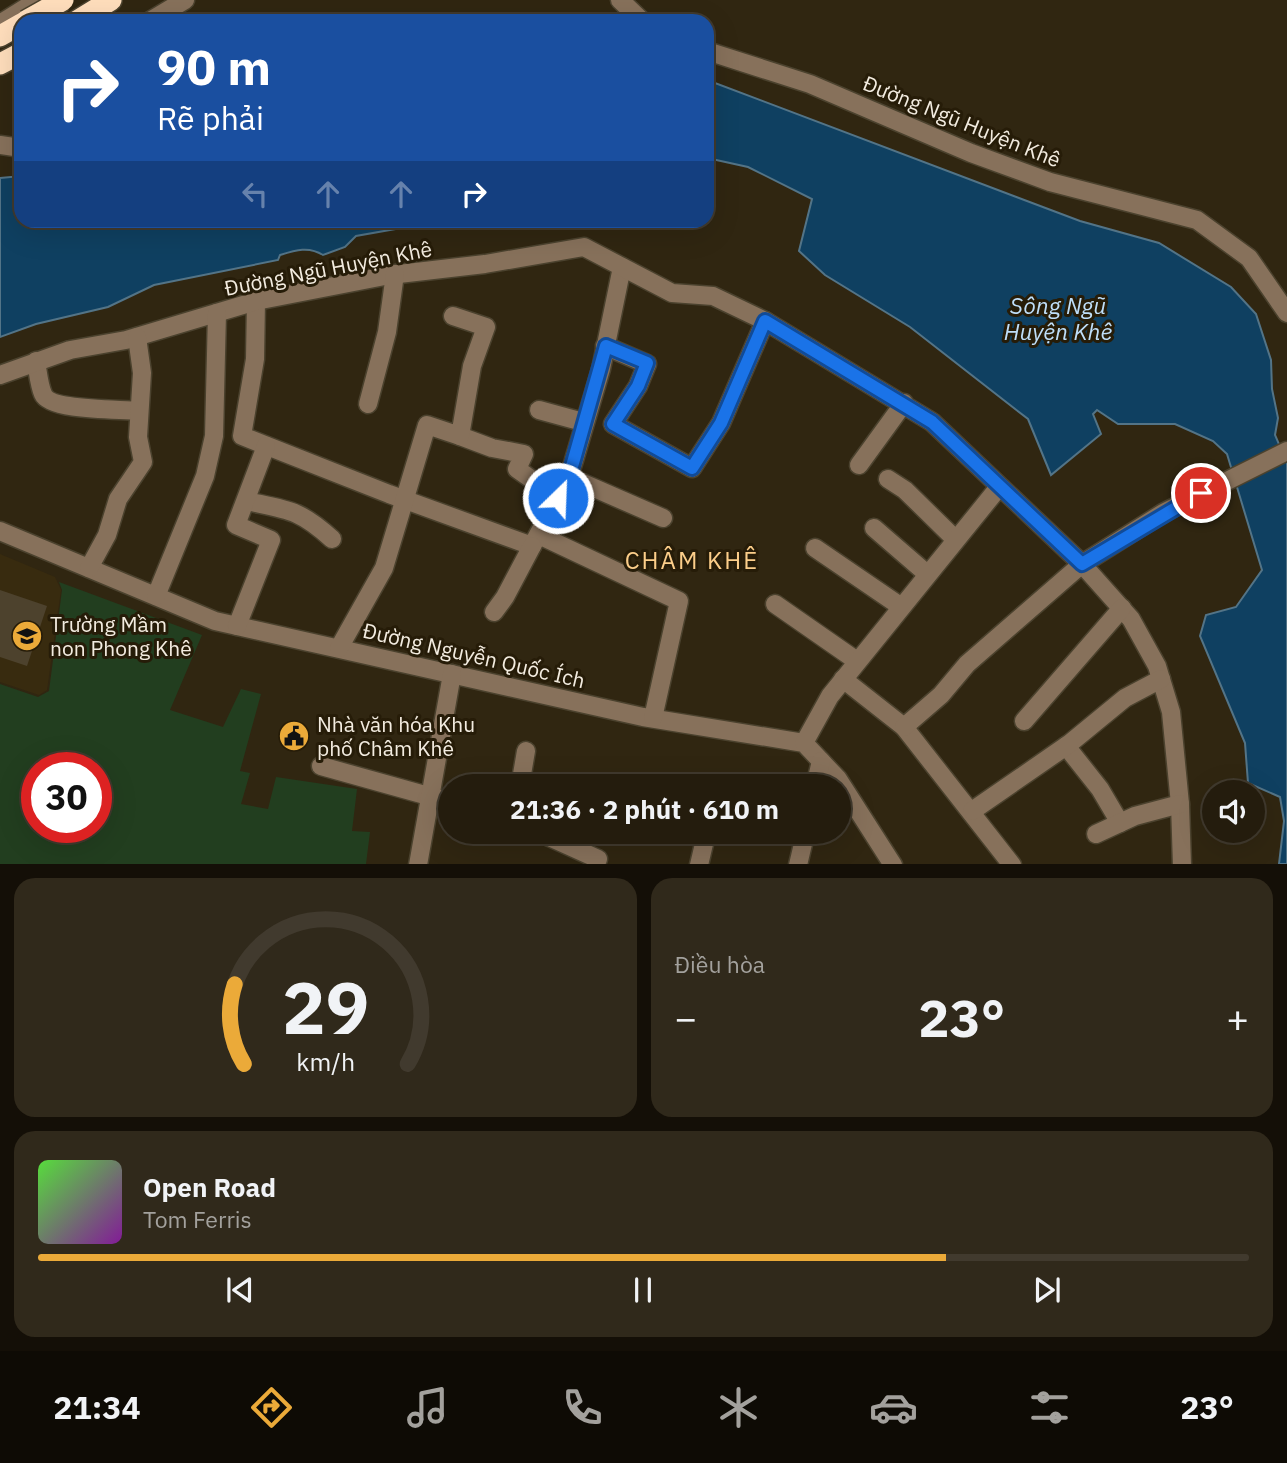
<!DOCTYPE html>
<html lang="vi">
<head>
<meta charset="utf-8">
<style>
	body { margin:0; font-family:"IBM Plex Sans",sans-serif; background:#30291b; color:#f1f3f6; height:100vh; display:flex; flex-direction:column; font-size:26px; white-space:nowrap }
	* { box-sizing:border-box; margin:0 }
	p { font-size:23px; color:#a3a19d }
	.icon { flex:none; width:38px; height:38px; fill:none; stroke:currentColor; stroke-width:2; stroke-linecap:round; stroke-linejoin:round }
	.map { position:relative; height:864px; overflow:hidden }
	.panel { display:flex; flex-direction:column; gap:14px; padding:14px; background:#140f07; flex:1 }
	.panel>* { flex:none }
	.banner { position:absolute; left:14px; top:14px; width:700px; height:214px; border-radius:21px; box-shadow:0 7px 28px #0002,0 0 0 2px #413a2e; background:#1a4fa0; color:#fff; overflow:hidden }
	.fabs { position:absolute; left:1202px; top:780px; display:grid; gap:14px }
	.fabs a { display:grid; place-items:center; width:63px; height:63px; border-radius:50%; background:#241c0d; box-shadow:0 7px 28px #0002,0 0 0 2px #413a2e; font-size:35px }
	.speed { position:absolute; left:21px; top:752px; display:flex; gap:14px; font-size:35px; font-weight:700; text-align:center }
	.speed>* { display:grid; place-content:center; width:91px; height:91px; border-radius:50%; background:#241c0d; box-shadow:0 7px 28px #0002,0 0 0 2px #413a2e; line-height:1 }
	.speed .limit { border:10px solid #d22; background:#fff; color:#111 }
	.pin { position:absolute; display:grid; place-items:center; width:60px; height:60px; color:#fff; margin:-30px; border:4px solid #fff; border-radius:50%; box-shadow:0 2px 7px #0007 }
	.me { position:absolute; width:77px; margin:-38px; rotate:24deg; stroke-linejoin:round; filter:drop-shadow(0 0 5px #0008) }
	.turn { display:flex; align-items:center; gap:24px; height:147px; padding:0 28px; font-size:32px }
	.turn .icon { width:91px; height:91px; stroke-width:2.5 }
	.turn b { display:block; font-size:49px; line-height:60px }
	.lanes { display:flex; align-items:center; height:66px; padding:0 28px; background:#0003; justify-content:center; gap:35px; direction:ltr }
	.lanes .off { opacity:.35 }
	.big { font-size:52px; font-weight:700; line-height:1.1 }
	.panel .tile { flex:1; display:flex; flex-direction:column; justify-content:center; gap:10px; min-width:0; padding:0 24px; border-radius:21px; background:#30291b }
	.panel .dial { align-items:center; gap:0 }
	.dial svg { height:182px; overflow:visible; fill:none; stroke:#413a2e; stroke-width:7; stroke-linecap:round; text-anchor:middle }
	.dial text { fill:#f1f3f6; stroke:none }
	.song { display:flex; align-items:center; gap:21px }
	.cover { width:84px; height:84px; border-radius:10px; background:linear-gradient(135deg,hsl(110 70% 55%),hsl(290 70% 35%)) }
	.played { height:7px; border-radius:4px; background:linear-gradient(90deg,#ebaa39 75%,#413a2e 75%) }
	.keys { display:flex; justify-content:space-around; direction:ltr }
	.heat { display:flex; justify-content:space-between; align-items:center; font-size:38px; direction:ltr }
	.panel .tiles { flex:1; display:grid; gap:14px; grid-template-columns:1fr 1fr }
	.tile:last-child { grid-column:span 2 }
	.trip { position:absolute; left:438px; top:774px; width:413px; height:70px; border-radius:35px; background:#241c0d; box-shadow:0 7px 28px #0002,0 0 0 2px #413a2e; font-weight:700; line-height:70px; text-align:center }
	.tabs { display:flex; height:112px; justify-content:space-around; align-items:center; background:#0e0b05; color:#a3a19d }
	.tabs .icon { width:49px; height:49px }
	.tabs .current { color:#ebaa39 }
	.tabs b { font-size:32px; color:#f1f3f6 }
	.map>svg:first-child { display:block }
	.built { fill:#382b0f }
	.green { fill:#223e1f; fill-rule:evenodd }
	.water { fill:#0f4061; stroke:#537487; stroke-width:2 }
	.building { fill:#4d422d }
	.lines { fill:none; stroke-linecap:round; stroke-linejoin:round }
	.minor-casing { stroke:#4b422e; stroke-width:21 }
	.highway-casing { stroke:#4b422e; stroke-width:24 }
	.minor { stroke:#87715b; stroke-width:18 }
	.highway { stroke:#ffdebc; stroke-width:21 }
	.highway-bridge-casing { stroke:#4b422e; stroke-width:24; stroke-linecap:butt }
	.highway-bridge { stroke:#ffdebc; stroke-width:21 }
	.route-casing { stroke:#114b97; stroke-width:18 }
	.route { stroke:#1a73e8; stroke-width:12 }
	.labels { text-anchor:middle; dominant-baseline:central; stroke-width:6; stroke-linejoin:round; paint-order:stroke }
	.street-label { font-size:21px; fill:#f3ece0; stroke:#261c08 }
	.poi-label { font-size:21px; fill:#f3ece0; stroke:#261c08; text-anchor:start }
	.water-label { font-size:23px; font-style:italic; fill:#bedef9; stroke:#261c08 }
	.quarter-label { font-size:24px; letter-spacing:2px; fill:#fcce8a; stroke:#261c08 }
</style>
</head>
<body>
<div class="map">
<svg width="1287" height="865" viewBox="0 0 1287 865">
	<rect width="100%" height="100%" fill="#302611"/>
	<path class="built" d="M0,554L55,577L61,590L47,690L39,695L0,682Z"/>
	<path class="green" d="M59,582L202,635L170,710L223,727L241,689L261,694L240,771L250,773L241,804L268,809L276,777L357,789L352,831L370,832L366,864H0V684L38,697L49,691L62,590ZM37,768H96V828H37Z"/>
	<g class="water">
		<path d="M707,80L1080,221L1159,243L1231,287L1256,314L1271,360L1272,389L1278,418L1275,435L1287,463V864H1279L1284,821L1280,797L1248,783L1245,743L1200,636L1206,615L1236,607L1262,570L1227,454L1213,441L1175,424H1118L1097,410L1093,414L1101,434L1051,475L1028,419L910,327L825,275L799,251L812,199L748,167L707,158Z"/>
		<path d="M21,176V220L441,221L356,236L345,247L323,255C309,246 296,250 280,255L278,260L154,285L108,307L36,324L0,337V178Z"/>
	</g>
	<path class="building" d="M0,590L47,606L27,666L0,657Z"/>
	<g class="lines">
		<g class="minor-casing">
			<g id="minor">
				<path d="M620,0L642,21"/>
				<path d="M150,21L185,0"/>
				<path d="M0,24L38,0"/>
				<path d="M707,51L810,84L971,153L1050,182L1197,220L1249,258L1287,313"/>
				<path d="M0,145L21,148"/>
				<path d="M256,301L255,359L242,436L389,494L532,546L569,477L601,369L622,267"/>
				<path d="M605,346L647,364L638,386L613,424L692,468L721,423L765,321"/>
				<path d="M36,361C38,372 39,385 43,394C50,411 120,409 138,411"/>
				<path d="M0,375L70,350L126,340L256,301L390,275L485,264L584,247L672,293L713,296L765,321L932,422L1082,564L1131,619L1157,666L1171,712L1180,804L1182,865"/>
				<path d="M368,404L387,332L395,274"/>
				<path d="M539,410L583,422"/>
				<path d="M460,436L492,448L524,454L517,469L558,498"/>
				<path d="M859,465L904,403"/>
				<path d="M569,477L663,518"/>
				<path d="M888,479L905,490L955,539"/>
				<path d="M246,501C288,510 299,509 332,539"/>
				<path d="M874,528L926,573"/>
				<path d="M0,531L215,621L643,717L804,743L838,779L893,865"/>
				<path d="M539,535L679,601L653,718"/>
				<path d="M815,548L900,606"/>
				<path d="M89,568L107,535L118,499L143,462L138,437L142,373L137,337"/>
				<path d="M156,596L205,476L214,436L217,313"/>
				<path d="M775,604L857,661"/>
				<path d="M494,612L505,597L532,546"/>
				<path d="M237,626L271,540L236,525L266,446"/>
				<path d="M339,648L384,568L427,425L460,436L472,366L486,327L453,316"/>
				<path d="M843,679L904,727L1012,865"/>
				<path d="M1024,721L1122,608"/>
				<path d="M904,727L941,695L967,664L1082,564L1163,513L1287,451"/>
				<path d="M804,743L830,696L999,487"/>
				<path d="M1066,746L1100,789L1120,823"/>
				<path d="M321,766L450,802"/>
				<path d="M520,786L526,751"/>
				<path d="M815,786L821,761"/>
				<path d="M972,811L1069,744L1125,698L1161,679"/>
				<path d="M536,831L598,859"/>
				<path d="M1096,834L1135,816L1180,804"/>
				<path d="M418,865L452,674"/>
				<path d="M699,865L707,831"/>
				<path d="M798,865L806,831"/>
			</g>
		</g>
		<g class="highway-casing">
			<g id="highway">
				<path d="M77,21L111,0"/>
				<path d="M0,36L21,24"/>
				<path d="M0,64L21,53"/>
			</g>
		</g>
		<use href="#minor" class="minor"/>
		<use href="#highway" class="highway"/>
		<g class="highway-bridge-casing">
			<path id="highway-bridge" d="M26,21L63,0"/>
		</g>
		<use href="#highway-bridge" class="highway-bridge"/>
	</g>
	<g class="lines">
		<g class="route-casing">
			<path id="route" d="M558,498L569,477L606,346L647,363L638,386L613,424L692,468L721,423L765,321L932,422L1082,564L1201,493"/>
		</g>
		<use href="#route" class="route"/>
	</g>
	<defs>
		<g id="school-disc" transform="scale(1.575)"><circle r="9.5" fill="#ebaa39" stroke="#261c08"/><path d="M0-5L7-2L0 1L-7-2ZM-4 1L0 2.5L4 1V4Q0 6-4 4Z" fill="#111"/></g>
		<g id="civic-disc" transform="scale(1.575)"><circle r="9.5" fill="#ebaa39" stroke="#261c08"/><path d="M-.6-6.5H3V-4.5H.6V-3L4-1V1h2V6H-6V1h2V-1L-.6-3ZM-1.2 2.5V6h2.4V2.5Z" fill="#111"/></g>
	</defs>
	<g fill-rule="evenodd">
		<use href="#school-disc" x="27" y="636"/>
		<use href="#civic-disc" x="294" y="736"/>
	</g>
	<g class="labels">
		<g class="street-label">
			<text transform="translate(962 121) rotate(22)">Đường Ngũ Huyện Khê</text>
			<text transform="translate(328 268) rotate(-11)">Đường Ngũ Huyện Khê</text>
			<text transform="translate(474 655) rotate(13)">Đường Nguyễn Quốc Ích</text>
		</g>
		<g class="poi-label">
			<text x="50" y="624">Trường Mầm<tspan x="50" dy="24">non Phong Khê</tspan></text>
			<text x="317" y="724">Nhà văn hóa Khu<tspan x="317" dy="24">phố Châm Khê</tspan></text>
		</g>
		<g class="water-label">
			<text x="1058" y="305">Sông Ngũ<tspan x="1058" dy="26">Huyện Khê</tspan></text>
		</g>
		<g class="quarter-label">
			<text x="692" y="560">CHÂM KHÊ</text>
		</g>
	</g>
</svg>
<div class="fabs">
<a><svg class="icon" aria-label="sound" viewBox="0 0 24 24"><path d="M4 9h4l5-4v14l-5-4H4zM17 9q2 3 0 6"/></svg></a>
</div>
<div class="speed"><div class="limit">30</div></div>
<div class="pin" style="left:1201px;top:493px;background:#d93025"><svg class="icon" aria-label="arrive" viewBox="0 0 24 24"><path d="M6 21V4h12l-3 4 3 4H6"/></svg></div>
<svg class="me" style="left:558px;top:498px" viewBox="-20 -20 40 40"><circle r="17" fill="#1a73e8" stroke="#fff" stroke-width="3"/><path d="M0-11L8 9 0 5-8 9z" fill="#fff"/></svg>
<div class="trip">21:36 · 2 phút · 610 m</div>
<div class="banner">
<div class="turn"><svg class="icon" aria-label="right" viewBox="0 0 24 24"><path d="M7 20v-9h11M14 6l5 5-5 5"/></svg><div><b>90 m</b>Rẽ phải</div></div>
<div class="lanes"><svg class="icon off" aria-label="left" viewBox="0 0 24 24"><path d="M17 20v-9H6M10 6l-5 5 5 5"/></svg><svg class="icon off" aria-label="ahead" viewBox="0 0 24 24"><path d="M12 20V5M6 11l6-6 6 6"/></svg><svg class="icon off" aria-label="ahead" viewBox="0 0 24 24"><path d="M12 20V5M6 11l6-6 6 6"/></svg><svg class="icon" aria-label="right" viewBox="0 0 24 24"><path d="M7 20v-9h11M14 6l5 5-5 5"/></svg></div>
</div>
</div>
<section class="panel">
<div class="tiles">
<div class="tile dial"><svg viewBox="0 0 100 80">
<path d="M14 69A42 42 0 1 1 86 69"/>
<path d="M14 69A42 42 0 0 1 10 34" stroke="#ebaa39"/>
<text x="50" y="56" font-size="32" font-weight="700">29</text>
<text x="50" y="72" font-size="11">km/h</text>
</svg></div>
<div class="tile"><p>Điều hòa</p>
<div class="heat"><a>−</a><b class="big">23°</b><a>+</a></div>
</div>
<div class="tile">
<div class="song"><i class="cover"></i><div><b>Open Road</b><p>Tom Ferris</p></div></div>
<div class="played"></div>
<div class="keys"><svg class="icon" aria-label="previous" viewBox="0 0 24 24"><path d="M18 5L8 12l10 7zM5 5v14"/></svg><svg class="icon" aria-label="pause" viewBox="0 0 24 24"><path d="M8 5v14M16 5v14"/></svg><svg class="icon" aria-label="next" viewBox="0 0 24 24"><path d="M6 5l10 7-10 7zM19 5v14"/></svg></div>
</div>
</div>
</section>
<nav class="tabs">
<b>21:34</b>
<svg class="icon current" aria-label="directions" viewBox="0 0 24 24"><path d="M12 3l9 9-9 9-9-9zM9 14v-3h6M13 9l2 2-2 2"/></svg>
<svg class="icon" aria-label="music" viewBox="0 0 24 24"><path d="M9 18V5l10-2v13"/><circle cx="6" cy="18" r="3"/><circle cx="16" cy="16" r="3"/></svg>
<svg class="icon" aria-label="phone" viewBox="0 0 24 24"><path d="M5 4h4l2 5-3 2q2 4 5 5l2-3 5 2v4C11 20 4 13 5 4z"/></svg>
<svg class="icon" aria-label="climate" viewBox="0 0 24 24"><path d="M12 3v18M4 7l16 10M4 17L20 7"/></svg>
<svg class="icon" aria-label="car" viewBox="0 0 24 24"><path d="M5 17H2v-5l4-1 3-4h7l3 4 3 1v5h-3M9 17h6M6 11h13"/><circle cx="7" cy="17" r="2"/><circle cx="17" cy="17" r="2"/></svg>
<svg class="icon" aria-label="filters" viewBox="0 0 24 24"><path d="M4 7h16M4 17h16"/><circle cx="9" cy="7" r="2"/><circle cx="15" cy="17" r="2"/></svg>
<b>23°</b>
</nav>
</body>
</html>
